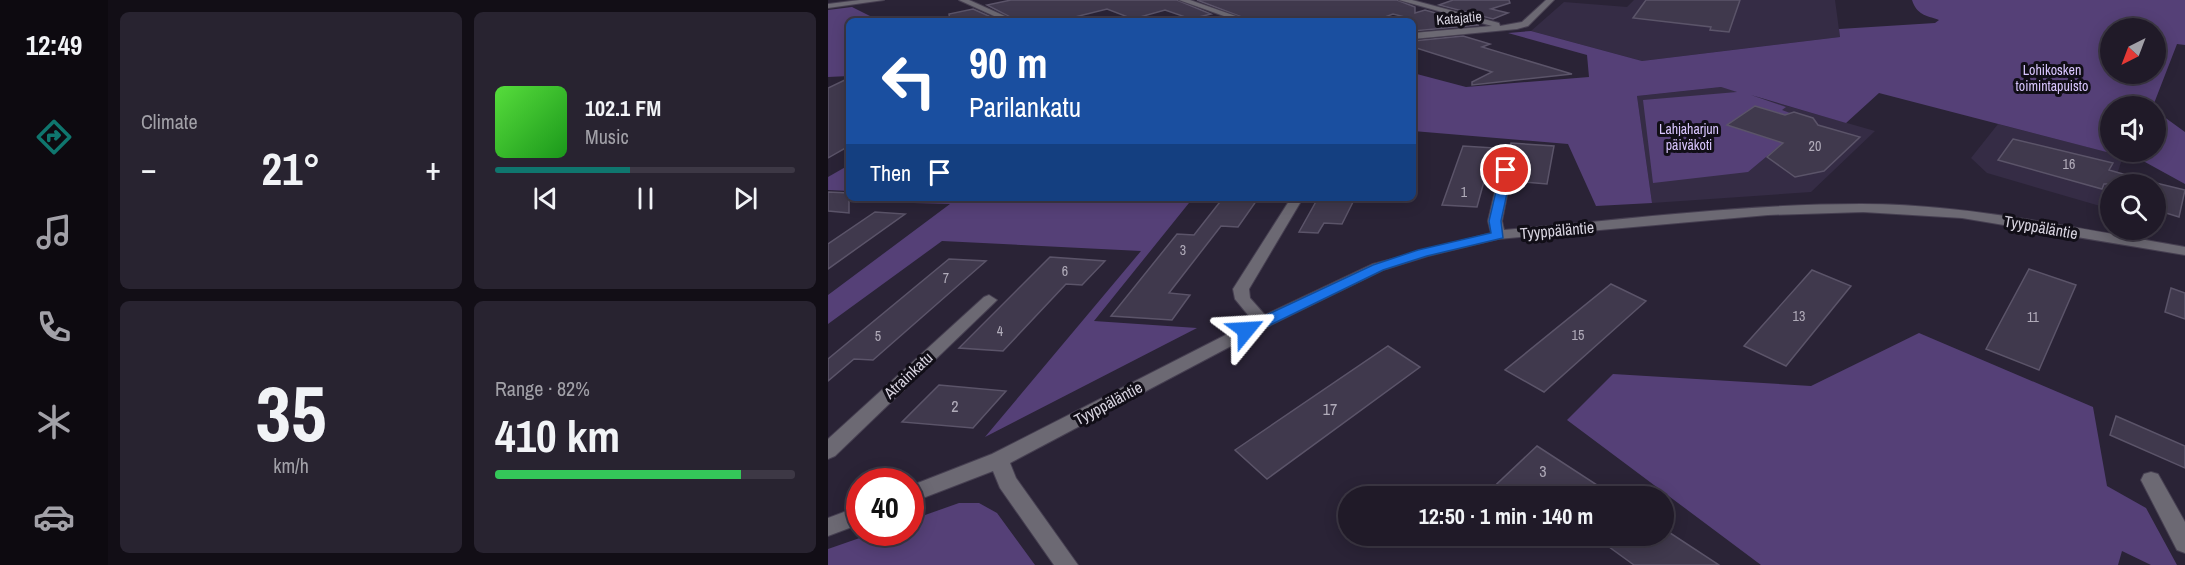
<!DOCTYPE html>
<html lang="en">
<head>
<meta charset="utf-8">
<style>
	body { margin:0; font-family:"Archivo Narrow",sans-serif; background:#282330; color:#f1f3f6; height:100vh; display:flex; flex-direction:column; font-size:22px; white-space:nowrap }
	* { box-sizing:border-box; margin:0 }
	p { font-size:20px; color:#a2a1a8 }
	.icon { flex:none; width:33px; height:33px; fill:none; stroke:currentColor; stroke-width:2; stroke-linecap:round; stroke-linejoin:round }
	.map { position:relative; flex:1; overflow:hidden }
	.sheet { display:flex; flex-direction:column; gap:12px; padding:12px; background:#120e16; width:720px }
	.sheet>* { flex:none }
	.top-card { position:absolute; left:18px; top:18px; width:570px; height:183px; border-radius:9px; box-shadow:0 3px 15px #0003,0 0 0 2px #3d3845; background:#1a4fa0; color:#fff; overflow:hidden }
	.needle { width:39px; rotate:222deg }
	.controls { position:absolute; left:1272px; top:18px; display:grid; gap:12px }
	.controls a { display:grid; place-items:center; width:66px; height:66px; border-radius:50%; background:#201a28; box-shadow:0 3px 15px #0003,0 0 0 2px #3d3845; font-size:30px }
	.speed { position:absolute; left:18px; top:468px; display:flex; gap:12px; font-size:30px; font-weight:700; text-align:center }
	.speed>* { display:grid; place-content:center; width:78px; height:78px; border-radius:50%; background:#201a28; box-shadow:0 3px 15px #0003,0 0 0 2px #3d3845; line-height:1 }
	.speed .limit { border:9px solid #d22; background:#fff; color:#111 }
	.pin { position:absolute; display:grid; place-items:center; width:51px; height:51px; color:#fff; margin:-26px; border:3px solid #fff; border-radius:50%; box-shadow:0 2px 6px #0007 }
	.me { position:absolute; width:66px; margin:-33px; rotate:63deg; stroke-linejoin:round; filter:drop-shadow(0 0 4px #0008) }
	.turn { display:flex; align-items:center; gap:21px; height:126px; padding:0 24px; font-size:27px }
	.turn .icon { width:78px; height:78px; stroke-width:2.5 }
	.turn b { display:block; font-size:42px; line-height:51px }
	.then { display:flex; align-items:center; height:57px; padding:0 24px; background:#0003; gap:12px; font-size:22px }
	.big { font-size:45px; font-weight:700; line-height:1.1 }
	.sheet .card { flex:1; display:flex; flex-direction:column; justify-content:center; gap:9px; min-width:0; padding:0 21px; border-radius:9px; background:#282330 }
	.sheet .dial { align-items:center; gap:0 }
	.dial b { font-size:78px; line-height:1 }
	.song { display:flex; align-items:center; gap:18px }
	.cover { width:72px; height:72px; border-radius:9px; background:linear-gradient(135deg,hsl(110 70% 55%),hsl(120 70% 35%)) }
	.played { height:6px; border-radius:3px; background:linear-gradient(90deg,#0f766e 45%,#3d3845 45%) }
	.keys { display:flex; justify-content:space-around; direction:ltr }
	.heat { display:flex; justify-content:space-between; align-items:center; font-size:33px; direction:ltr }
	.charge { height:9px; border-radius:4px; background:linear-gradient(90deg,#34c759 82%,#3d3845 0) }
	.sheet .tiles { flex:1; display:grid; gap:12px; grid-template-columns:repeat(2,1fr) }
	.trip { position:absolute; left:510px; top:486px; width:336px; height:60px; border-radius:30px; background:#201a28; box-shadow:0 3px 15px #0003,0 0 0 2px #3d3845; font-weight:700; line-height:60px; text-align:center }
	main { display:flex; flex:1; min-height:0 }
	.tab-bar { display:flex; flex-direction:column; width:108px; justify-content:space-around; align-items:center; background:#0d0a10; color:#a2a1a8 }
	.tab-bar .icon { width:42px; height:42px }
	.tab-bar .current { color:#0f766e }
	.tab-bar b { font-size:27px; color:#f1f3f6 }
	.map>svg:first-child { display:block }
	.built { fill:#352c45 }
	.green { fill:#554077; fill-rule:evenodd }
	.building { fill:#40394d; stroke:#5b5469; stroke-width:1.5 }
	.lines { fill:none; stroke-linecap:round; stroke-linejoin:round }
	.minor-casing { stroke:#463f51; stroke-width:2 }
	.minor { fill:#6c6973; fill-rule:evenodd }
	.route { fill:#1a73e8; stroke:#114b97; stroke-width:1.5 }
	.labels { text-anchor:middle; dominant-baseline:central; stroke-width:6; stroke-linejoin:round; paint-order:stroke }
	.far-street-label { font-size:14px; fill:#d7d3df; stroke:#110e17 }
	.far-park-label { font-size:14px; fill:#d9c6fe; stroke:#110e17 }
	.number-label { font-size:14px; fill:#b1acba }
	.street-label { font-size:16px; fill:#d7d3df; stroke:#110e17 }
	.near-number-label { font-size:16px; fill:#b1acba }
</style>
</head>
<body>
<main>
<nav class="tab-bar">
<b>12:49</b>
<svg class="icon current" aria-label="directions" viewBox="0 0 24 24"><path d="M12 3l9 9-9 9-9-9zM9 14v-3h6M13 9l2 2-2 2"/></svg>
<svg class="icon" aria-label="music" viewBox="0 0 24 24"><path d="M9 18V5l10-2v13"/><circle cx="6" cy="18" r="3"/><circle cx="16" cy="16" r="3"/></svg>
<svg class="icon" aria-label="phone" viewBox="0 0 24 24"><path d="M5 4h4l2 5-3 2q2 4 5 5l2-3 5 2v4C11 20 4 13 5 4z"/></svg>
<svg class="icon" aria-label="climate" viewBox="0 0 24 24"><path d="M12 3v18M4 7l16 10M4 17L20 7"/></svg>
<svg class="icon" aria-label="car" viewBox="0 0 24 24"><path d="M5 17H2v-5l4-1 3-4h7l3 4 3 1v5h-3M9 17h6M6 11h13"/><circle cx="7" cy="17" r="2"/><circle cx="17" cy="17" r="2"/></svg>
</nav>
<section class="sheet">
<div class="tiles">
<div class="card"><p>Climate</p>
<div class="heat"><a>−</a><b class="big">21°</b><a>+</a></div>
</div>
<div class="card">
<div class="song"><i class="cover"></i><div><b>102.1 FM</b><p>Music</p></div></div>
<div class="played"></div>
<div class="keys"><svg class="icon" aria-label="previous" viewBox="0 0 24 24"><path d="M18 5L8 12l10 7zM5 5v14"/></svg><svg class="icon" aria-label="pause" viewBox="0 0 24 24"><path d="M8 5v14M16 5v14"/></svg><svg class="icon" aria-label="next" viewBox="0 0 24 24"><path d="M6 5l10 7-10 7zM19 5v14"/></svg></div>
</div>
<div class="card dial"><b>35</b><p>km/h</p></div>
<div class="card"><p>Range · 82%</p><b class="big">410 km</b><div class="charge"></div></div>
</div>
</section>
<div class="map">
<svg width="1357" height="565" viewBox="0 0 1357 565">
	<rect width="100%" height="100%" fill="#2a2336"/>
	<g class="built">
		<path d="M806,0H1007L1012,37L814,61L703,31L736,2L799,7Z"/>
		<path d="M893,87L1047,131L983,192L824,203L809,96Z"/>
		<path d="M1170,124L1295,156L1286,184H1282L1279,208L1159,173L1143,158Z"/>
	</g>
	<g class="green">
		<path d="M1084,0H1357V45L1349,44L1325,106H1282V152H1328V111L1357,132V184L1317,162L1051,93L1018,123L923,95L958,107L954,110L962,113L957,115L927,106L900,125L962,137L920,172L825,183L815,100L909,92L893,87L809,96L824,203L768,206L740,144L585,131V73L638,87L761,77L759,55L680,33L703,31L814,61L1012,37L1011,29L1107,23L1111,20C1097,15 1089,15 1084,0ZM1282,28H1328V74H1282Z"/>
		<path d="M24,7L50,20L21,21V76L0,77V10Z"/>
		<path d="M21,165V191L0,190V177Z"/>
		<path d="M55,198H365L266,321L369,328L157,437L313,251L114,241L0,324V295L122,204L49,202Z"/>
		<path d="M1091,333L1265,407L1279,486L1318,508L1349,565H1323L1294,551L1290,565H933L739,420L785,374L983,386Z"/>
		<path d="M131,503H151L169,513L207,565H0V549L46,533L82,532L83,520Z"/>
	</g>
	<g class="building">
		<path d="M183,0H349L383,14L363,19L337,10L305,19L279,9L231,21H190L159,5Z"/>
		<path d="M369,0H569L587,7V13L597,10L651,25L585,31V19L565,14L546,21H424Z"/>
		<path d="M625,0H681L682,3L663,9L680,13L665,19L611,5Z"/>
		<path d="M818,0H912L901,32L882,30L883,27L805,18Z"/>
		<path d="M145,9L172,21H122L121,14Z"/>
		<path d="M635,36L662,44L654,47L744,74L644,85V82L664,72L585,47V41Z"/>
		<path d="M21,78V146L0,158V88Z"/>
		<path d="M927,106L957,115L966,112L985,118L990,125L1032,137L996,171L967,177L939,157L955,143L899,125Z"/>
		<path d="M1185,139L1285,163L1281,170L1313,179V184H1276L1274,189L1170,160Z"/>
		<path d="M683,143L726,146L719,184L696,182L698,169L685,168L679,164L671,168L660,167L649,207L614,205L635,146L682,149Z"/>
		<path d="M1328,183L1357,190L1351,217L1328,210Z"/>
		<path d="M0,192L21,193V213L0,211Z"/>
		<path d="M395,198L429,200L410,227L393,226L341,293L362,295L344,320L283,316L349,234L366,235Z"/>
		<path d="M490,198H527L514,224L496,223L490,233L471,232Z"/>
		<path d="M47,212L77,214L0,269V244Z"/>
		<path d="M222,257L277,261L254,285L238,284L175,351L131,348Z"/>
		<path d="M121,259L158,261L45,360L26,359L0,381V359Z"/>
		<path d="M1201,269L1248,285L1211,370L1158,349Z"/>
		<path d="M984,270L1023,286L958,366L916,346Z"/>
		<path d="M783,284L818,301L716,392L677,370Z"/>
		<path d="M1343,288L1357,293V319L1337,312Z"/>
		<path d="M560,346L592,367L439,479L407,450Z"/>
		<path d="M111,385L178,391L145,428L74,422Z"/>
		<path d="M1288,416L1357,446V468L1282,435Z"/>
		<path d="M709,446L786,496H656Z"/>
		<path d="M836,529L891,565H806L766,536H836Z"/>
	</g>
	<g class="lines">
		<g class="minor-casing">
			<g id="minor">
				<path d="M32,0H56L0,8V4Z"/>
				<path d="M131,0H141L188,21H177Z"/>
				<path d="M351,0H362L422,21H410Z"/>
				<path d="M571,0H584L671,23L672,26L694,22L718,0H726L700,26L689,29L585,39V33L664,26Z"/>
				<path d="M678,166L684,170L674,221L676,230C795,220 914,204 1033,204C1142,204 1250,229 1357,247V255L1134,218L1035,212L940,215L670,239L600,256L555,270L441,326L182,463L188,478L250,565H226L172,488L165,471L82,503V486L164,454L425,321L407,299L405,289L463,198H475L421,289L422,298L437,315L545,264L663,233L660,221L672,170Z"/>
				<path d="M161,295L169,300L166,303L7,456L0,459V439L156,297Z"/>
				<path d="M1323,472L1330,474L1357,522V553L1349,550L1313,480L1316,474Z"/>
				<path d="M32,506V524L0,536V518Z"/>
			</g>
		</g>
		<use href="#minor" class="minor"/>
	</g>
	<path class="route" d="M678,167L684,170L673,221L675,238L599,256L555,270L424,334L418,335L411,330L413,327L545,265L590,250L663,233L661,221L673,170Z"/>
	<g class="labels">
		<g class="far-street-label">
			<text transform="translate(631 18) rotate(-5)">Katajatie</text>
		</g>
		<g class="far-park-label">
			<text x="1224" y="70">Lohikosken<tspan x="1224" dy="16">toimintapuisto</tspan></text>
			<text x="861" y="129">Lahjaharjun<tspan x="861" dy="16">päiväkoti</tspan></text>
		</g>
		<g class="number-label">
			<text x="987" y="146">20</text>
			<text x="1241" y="164">16</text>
			<text x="636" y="192">1</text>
			<text x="355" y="250">3</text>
			<text x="237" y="271">6</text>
			<text x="118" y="278">7</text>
			<text x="971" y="316">13</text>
			<text x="1205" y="317">11</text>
			<text x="172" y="331">4</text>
			<text x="750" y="335">15</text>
			<text x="50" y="336">5</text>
		</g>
		<g class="street-label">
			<text transform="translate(1213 227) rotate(10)">Tyyppäläntie</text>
			<text transform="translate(729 230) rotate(-5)">Tyyppäläntie</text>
			<text transform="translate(80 375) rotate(-43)">Atrainkatu</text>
			<text transform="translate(280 403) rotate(-28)">Tyyppäläntie</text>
		</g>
		<g class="near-number-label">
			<text x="127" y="406">2</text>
			<text x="502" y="409">17</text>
			<text x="715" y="471">3</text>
		</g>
	</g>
</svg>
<div class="controls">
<a><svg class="needle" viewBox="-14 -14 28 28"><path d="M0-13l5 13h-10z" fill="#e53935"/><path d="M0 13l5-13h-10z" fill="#a2a1a8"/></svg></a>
<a><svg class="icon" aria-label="sound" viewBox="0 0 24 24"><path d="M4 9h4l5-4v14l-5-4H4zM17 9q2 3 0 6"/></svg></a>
<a><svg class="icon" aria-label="search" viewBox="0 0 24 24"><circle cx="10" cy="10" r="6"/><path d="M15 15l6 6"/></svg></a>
</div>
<div class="speed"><div class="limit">40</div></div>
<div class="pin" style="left:678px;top:170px;background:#d93025"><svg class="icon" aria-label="arrive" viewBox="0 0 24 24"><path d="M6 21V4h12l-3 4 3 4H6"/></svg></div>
<svg class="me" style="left:418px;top:330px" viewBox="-20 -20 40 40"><path d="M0-17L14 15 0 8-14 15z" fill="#1a73e8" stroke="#fff" stroke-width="4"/></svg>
<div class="trip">12:50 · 1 min · 140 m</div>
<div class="top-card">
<div class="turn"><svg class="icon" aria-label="left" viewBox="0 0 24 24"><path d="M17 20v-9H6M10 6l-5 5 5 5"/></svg><div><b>90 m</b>Parilankatu</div></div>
<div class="then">Then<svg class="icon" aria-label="arrive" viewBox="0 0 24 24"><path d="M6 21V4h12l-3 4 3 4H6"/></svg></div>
</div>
</div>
</main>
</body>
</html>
